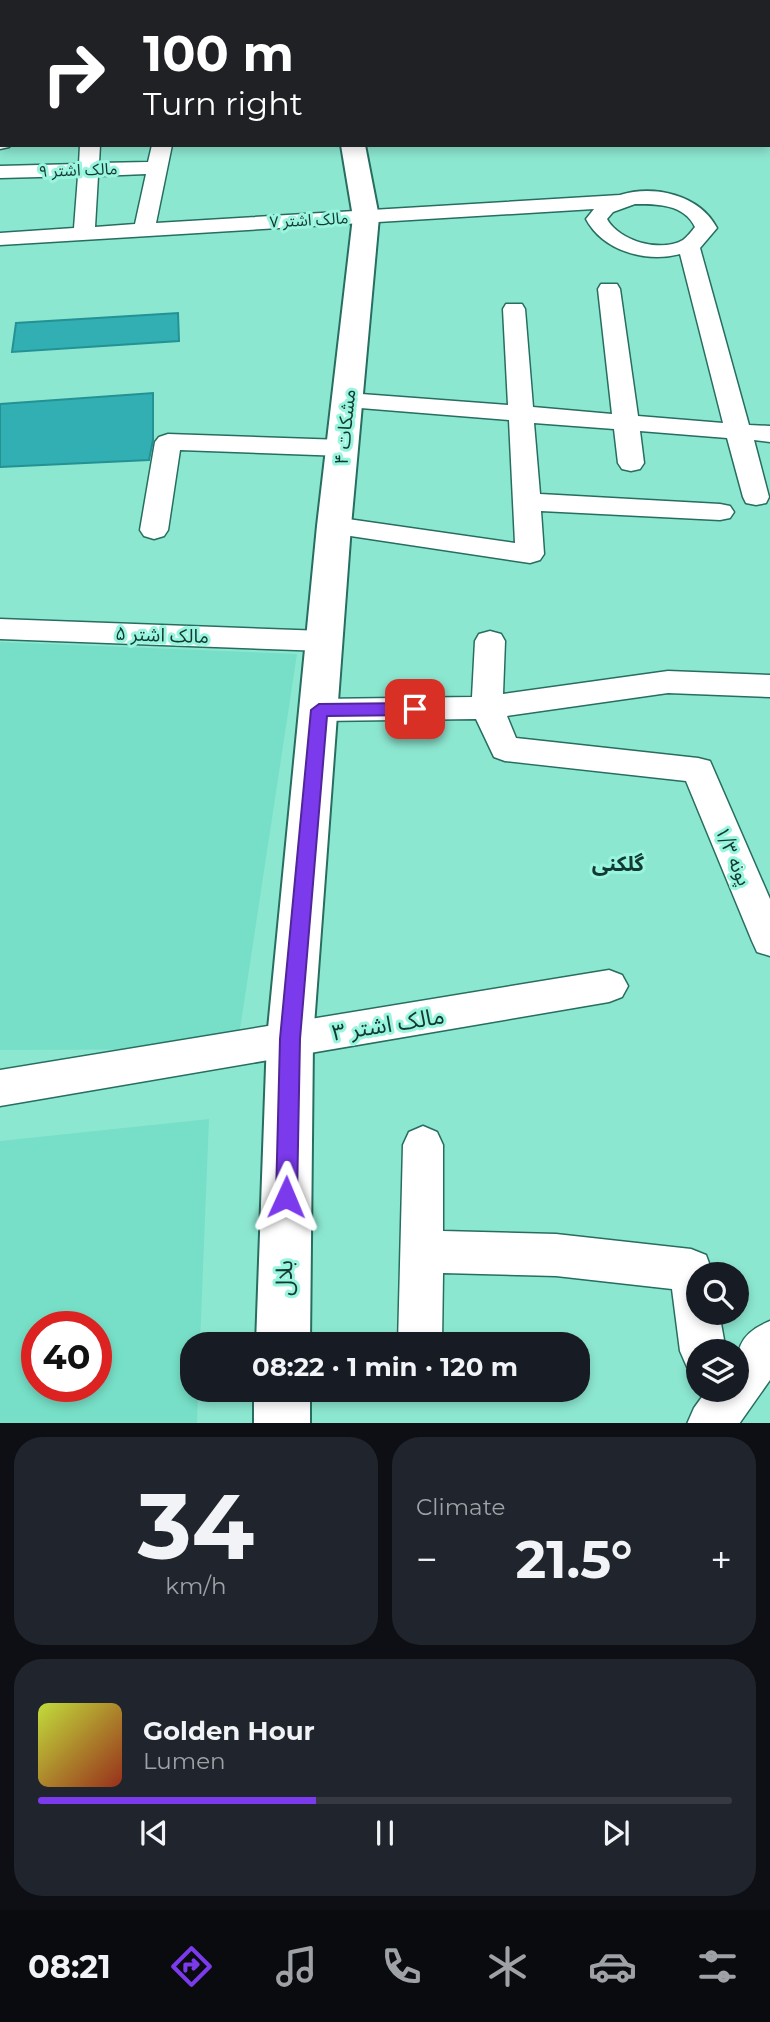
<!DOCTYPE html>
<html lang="en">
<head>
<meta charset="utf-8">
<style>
	body { margin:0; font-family:Montserrat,"Noto Sans Arabic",sans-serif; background:#20242c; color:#f1f3f6; height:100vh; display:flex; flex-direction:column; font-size:26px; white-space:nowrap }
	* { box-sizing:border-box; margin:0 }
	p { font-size:23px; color:#9ea1a6 }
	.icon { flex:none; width:38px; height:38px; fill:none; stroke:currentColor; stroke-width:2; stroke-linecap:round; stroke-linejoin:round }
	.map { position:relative; height:1423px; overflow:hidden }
	.drawer { display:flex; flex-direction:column; gap:14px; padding:14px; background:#0d0f14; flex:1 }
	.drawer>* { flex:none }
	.guide { position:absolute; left:0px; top:0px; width:770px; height:147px; box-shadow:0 4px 10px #0003; background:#202124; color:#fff; overflow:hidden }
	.controls { position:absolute; left:686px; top:1262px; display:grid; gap:14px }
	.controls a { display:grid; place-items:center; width:63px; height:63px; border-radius:50%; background:#171b24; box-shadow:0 4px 10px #0003; font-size:35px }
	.speed { position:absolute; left:21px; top:1311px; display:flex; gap:14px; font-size:35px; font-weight:700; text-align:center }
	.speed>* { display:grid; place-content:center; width:91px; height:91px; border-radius:50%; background:#171b24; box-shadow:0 4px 10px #0003; line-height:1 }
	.speed .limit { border:10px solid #d22; background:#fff; color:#111 }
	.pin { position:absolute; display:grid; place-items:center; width:60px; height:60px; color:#fff; margin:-30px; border-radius:14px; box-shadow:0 4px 10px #0006 }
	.me { position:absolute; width:77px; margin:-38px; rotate:1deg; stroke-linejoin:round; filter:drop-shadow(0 0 5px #0008) }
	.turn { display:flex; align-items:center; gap:24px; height:147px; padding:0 28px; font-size:32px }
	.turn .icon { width:91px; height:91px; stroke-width:2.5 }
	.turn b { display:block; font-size:49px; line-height:60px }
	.big { font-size:52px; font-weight:700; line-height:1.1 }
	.drawer .tile { flex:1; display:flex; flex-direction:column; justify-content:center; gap:10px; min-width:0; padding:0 24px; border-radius:28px; background:#20242c }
	.drawer .dial { align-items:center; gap:0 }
	.dial b { font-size:91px; line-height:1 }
	.song { display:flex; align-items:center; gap:21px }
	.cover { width:84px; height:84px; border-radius:10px; background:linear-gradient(135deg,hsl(70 70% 55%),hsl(10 70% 35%)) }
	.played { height:7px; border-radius:4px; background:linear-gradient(90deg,#7c3aed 40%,#363941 40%) }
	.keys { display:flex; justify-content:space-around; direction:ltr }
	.heat { display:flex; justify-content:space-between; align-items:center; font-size:38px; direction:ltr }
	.drawer .tiles { flex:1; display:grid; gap:14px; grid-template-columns:1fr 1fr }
	.tile:last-child { grid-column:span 2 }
	.trip { position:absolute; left:180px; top:1332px; width:410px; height:70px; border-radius:28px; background:#171b24; box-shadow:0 4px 10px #0003; font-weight:700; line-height:70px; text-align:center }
	.menu { display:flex; height:112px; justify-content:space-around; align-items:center; background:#090b0e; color:#9ea1a6 }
	.menu .icon { width:49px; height:49px }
	.menu .current { color:#7c3aed }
	.menu b { font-size:32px; color:#f1f3f6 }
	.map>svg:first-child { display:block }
	.built { fill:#77dfc7; fill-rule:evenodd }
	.building { fill:#31afb2; stroke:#249194; stroke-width:2 }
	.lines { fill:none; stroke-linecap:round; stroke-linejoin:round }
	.street-casing { stroke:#276e60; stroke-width:3 }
	.secondary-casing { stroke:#276e60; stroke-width:4 }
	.primary-casing { stroke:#276e60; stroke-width:4 }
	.street { fill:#fff; fill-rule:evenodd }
	.secondary { fill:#fff; fill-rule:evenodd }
	.primary { fill:#fff; fill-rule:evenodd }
	.route { fill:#7c3aed; stroke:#51269a; stroke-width:2 }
	.labels { text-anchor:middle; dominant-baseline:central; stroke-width:6; stroke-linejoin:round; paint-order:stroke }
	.far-street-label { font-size:16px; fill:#133a32; stroke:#99f5de }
	.street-label { font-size:19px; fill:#133a32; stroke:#99f5de }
	.neighbourhood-label { font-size:21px; font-weight:bold; fill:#133a32; stroke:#99f5de }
	.near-street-label { font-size:23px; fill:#133a32; stroke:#99f5de }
</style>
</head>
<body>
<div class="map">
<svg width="770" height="1424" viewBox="0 0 770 1424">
	<rect width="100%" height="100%" fill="#8ce7d1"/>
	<g class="built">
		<path d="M0,642L297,654L237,1049L0,1050Z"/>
		<path d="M209,1119L200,1344H192V1390H198L197,1423H0V1141ZM37,1326H96V1386H37Z"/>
	</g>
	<g class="building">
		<path d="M178,313L179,341L12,352L16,323Z"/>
		<path d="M153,393V440L149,460L0,467V404Z"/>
	</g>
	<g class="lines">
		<g class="street-casing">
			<g id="street">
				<rect x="331" y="0" width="16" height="2"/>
				<rect x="0" y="95" width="2" height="12"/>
				<path d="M0,137L2,145H10L9,147L0,149Z"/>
				<path d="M80,145H100L99,163L148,162L152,145H172L156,223L620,195C654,184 700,195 717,228L700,248L749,425L770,426V442L754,440L769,497L766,503L756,505L746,503L743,497L727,438L640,431L644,463L640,469L631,471L622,469L618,463L614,429L534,423L540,494L720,504L730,506L734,512L730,518L720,520L541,511L544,554L540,560L530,563L324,532L320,526L324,520L334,517L515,543L509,420L348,407L339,405L336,400L339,395L348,393L508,405L503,309L506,304H522L525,309L533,407L612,414L598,289L601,284H617L620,289L638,416L723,423L680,254C646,263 603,251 586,219L594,209L0,245V233L74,228L78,176L0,178V166L79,164ZM146,174L135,224L95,227L98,176ZM635,204C657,204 684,204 695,227C692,231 687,237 683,240C661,253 619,241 607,219L613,212Z"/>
				<path d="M168,434L343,440L352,443L356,448L352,453L343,456L180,450L168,530L164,536L154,539L144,536L140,530L155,442L159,437Z"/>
				<path d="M0,619L324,631L335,634L339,641L335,648L324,651L0,639Z"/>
				<path d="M490,631L501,634L505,641L503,694L668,671L770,675V697L668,693L507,716L516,738L698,758L710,761L770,899V956L757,952L752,941L686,781L505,761L494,757L476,719L319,721L308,718L303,710L308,702L319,699L472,697L475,641L479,634Z"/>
				<path d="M609,970L622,975L628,986L622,997L609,1002L0,1106V1070Z"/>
				<path d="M423,1126L437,1132L443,1145V1231L556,1234L691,1249L706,1255L713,1274H698V1312H719L726,1351H698V1372L687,1367L680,1351L672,1289L556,1276L443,1273L442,1344H398L403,1145L409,1132Z"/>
				<path d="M770,1321V1380L739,1424H687L694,1408L707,1390H737C737,1355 733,1336 770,1321Z"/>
			</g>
		</g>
		<g class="secondary-casing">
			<g id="secondary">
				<path d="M559,0H579L580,2H560Z"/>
				<rect x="768" y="10" width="2" height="12"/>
				<rect x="768" y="42" width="2" height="17"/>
				<path d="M341,145H365L379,217L351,526L313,1039L310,1344H256L267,1039L317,526L353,217Z"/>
				<rect x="254" y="1390" width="56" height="34"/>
			</g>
		</g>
		<g class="primary-casing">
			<g id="primary">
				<path d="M0,0H19L2,2V6Z"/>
				<path d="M117,0H142L143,2H118Z"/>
				<path d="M0,32H2L0,53Z"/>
			</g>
		</g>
		<use href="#street" class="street"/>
		<use href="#secondary" class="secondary"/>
		<use href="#primary" class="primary"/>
	</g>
	<path class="route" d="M415,703L423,709L415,715L327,716L300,1039L297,1197L294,1204L286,1207L279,1204L276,1197L280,1039L311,710L319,704Z"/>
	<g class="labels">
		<g class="far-street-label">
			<text transform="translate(78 170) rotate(-2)">مالک اشتر ۹</text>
			<text transform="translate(309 220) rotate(-3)">مالک اشتر ۷</text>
		</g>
		<g class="street-label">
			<text transform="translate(345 427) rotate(-84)">مشکات ۴</text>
			<text transform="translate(162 635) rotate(2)">مالک اشتر ۵</text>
			<text transform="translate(733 856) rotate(67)">پونه ۱/۳</text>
		</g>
		<g class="neighbourhood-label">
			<text x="618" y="863">گلکنی</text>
		</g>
		<g class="near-street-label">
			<text transform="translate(388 1024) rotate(-9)">مالک اشتر ۳</text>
			<text transform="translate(284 1278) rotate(-89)">بلال</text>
		</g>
	</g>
</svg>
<div class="controls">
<a><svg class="icon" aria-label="search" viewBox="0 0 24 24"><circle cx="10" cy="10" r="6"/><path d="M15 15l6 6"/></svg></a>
<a><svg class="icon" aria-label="layers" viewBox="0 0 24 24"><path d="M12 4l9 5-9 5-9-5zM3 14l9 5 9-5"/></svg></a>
</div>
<div class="speed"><div class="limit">40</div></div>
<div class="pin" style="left:415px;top:709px;background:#d93025"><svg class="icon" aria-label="arrive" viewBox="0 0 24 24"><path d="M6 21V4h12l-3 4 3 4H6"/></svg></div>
<svg class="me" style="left:286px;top:1197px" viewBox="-20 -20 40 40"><path d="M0-17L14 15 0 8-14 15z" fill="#7c3aed" stroke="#fff" stroke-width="4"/></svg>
<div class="trip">08:22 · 1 min · 120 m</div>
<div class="guide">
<div class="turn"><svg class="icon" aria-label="right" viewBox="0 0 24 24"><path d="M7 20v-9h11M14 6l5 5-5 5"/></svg><div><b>100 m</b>Turn right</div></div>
</div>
</div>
<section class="drawer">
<div class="tiles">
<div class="tile dial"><b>34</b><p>km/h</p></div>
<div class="tile"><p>Climate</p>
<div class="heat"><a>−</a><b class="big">21.5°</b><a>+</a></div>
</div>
<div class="tile">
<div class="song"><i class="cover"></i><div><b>Golden Hour</b><p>Lumen</p></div></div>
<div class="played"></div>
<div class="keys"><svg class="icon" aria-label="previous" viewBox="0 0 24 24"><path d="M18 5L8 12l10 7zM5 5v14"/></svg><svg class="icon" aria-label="pause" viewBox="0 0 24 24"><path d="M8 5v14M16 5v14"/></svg><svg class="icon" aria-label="next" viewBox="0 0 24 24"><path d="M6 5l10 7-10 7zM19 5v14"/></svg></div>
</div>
</div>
</section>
<nav class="menu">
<b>08:21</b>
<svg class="icon current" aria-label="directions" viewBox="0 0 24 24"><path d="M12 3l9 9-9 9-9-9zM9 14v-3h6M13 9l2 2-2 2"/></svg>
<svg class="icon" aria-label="music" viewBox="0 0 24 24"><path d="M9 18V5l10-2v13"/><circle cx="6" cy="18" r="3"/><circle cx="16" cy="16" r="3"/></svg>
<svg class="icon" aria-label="phone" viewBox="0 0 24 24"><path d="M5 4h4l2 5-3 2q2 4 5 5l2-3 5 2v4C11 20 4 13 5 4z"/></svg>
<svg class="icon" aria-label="climate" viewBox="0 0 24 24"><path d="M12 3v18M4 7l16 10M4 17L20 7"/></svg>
<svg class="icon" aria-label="car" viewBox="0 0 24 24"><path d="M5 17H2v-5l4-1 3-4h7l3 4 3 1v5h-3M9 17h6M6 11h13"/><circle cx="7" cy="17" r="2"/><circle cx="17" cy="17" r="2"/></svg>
<svg class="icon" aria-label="filters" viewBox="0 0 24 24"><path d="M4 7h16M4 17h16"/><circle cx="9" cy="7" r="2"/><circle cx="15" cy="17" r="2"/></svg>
</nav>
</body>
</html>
